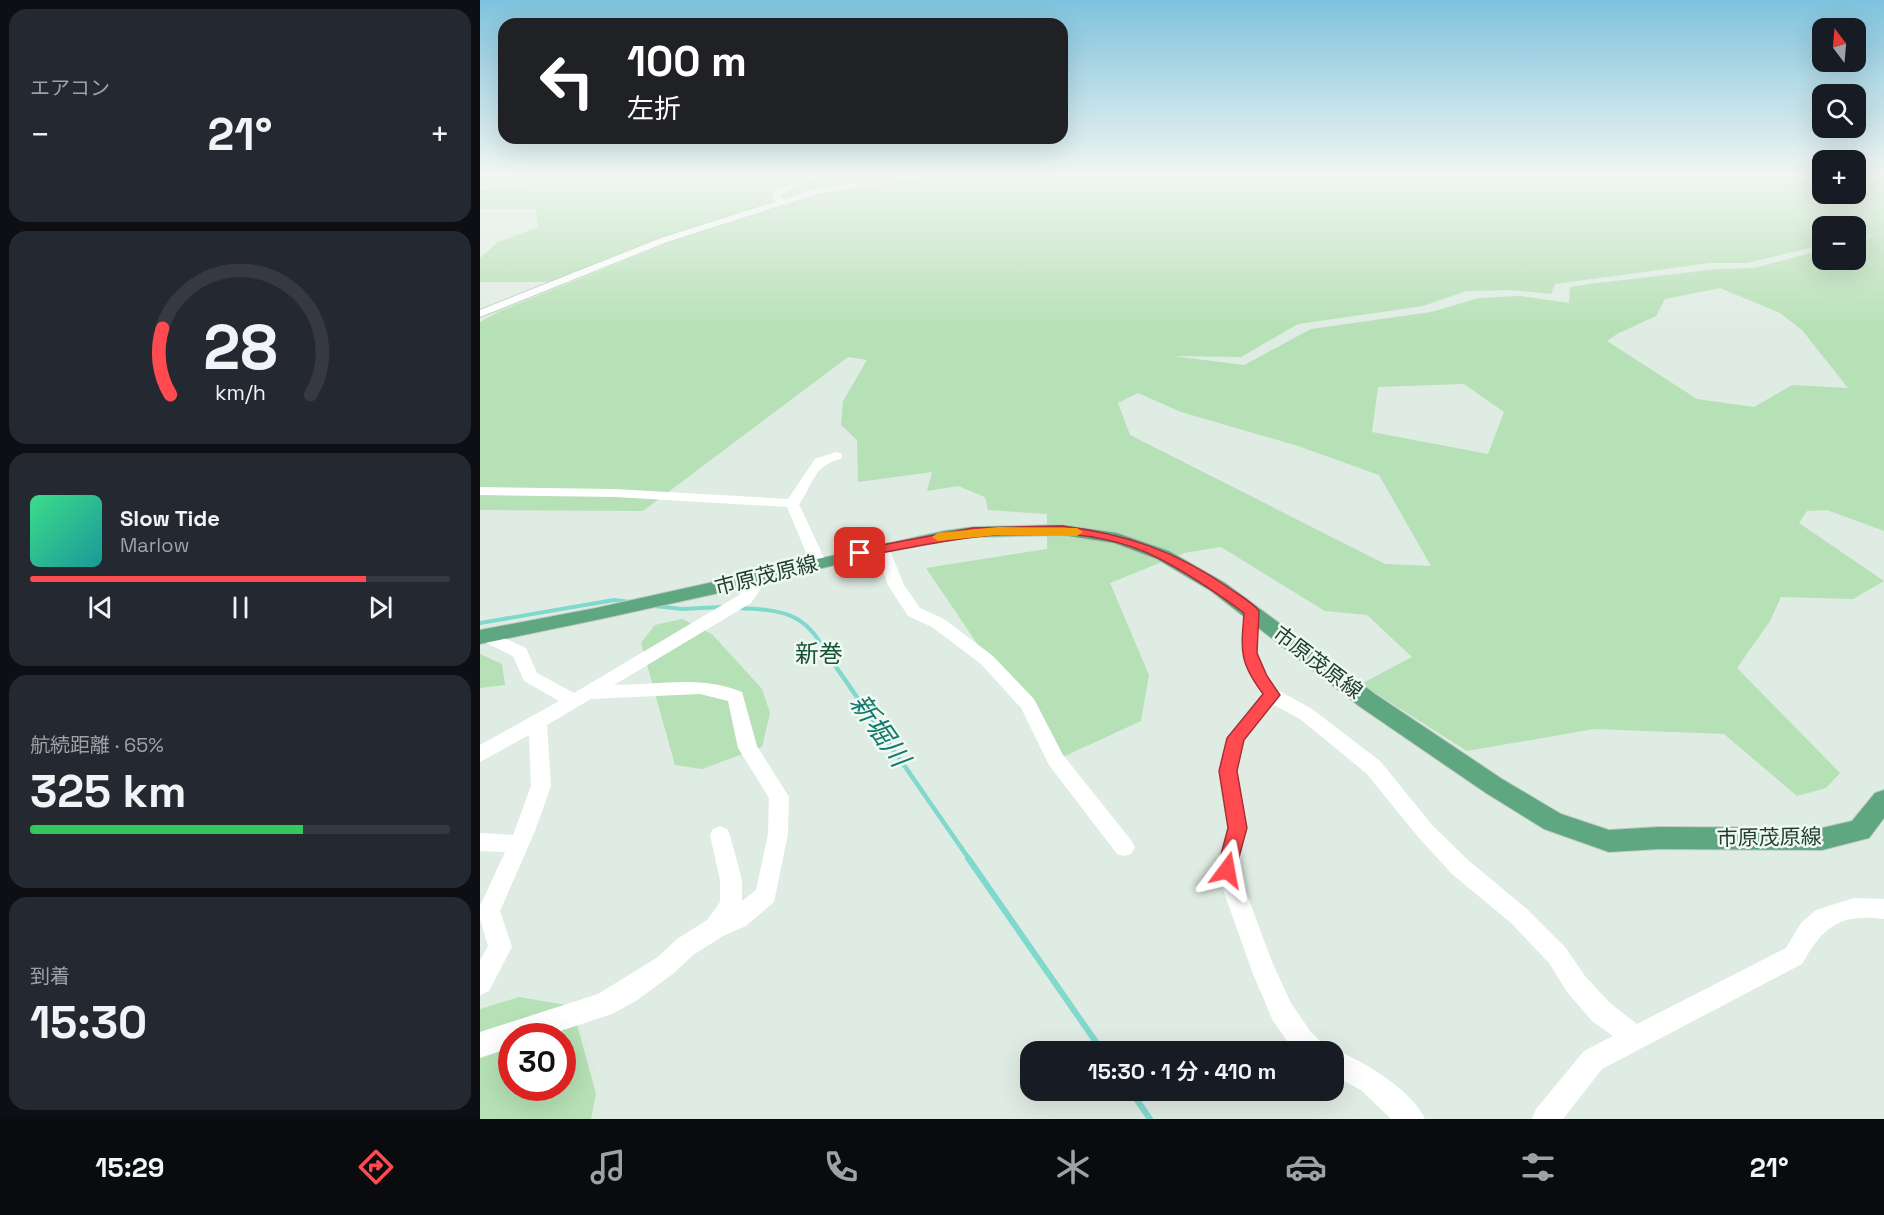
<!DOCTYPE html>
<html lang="ja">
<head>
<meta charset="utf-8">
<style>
	body { margin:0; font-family:"Space Grotesk","Noto Sans JP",sans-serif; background:#242831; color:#f1f3f6; height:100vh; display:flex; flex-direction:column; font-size:22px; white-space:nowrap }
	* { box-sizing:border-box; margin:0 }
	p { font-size:20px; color:#9ea1a6 }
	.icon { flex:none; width:33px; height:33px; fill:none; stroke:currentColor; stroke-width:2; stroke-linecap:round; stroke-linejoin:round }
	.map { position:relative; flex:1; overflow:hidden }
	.sheet { display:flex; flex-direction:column; gap:9px; padding:9px; background:#0d0f14; width:480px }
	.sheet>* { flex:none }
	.hud { position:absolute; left:18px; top:18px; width:570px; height:126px; border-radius:18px; box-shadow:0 6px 24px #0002; background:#202124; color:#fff; overflow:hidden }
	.needle { width:39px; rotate:344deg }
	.tools { position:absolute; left:1332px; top:18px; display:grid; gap:12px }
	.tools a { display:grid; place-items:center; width:54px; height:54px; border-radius:12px; background:#171b24; box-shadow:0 6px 24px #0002; font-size:30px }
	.speed { position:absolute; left:18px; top:1023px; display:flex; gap:12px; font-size:30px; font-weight:700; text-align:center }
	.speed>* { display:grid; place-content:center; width:78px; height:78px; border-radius:50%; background:#171b24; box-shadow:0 6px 24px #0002; line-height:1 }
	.speed .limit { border:9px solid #d22; background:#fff; color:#111 }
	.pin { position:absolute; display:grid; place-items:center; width:51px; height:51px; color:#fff; margin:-26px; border-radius:12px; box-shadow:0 3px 9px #0006 }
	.me { position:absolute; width:66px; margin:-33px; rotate:13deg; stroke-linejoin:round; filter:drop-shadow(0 0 4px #0008) }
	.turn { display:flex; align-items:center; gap:21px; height:126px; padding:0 30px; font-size:27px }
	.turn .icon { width:78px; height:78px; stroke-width:2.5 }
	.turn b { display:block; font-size:42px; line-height:51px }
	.big { font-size:45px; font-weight:600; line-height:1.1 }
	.sheet .widget { flex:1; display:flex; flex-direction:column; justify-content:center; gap:9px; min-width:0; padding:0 21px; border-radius:18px; background:#242831 }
	.sheet .dial { align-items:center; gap:0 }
	.dial svg { height:156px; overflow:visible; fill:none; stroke:#363941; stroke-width:7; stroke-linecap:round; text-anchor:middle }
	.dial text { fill:#f1f3f6; stroke:none }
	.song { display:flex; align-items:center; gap:18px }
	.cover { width:72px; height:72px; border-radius:9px; background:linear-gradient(135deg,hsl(150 70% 55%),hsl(180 70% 35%)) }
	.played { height:6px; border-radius:3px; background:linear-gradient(90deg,#ff4a50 80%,#363941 80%) }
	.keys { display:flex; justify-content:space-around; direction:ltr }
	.heat { display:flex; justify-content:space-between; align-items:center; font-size:33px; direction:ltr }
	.charge { height:9px; border-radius:4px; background:linear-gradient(90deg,#34c759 65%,#363941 0) }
	.trip { position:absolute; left:540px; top:1041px; width:324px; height:60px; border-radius:18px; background:#171b24; box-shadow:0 6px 24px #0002; font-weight:600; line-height:60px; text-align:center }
	.dock { display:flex; height:96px; justify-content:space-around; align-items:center; background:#090b0e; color:#9ea1a6 }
	.dock .icon { width:42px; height:42px }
	.dock .on { color:#ff4a50 }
	.dock b { font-size:27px; color:#f1f3f6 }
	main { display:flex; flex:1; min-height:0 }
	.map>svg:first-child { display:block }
	.green { fill:#b6e0b5; fill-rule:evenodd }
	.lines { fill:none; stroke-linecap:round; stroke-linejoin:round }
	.stream-far2 { stroke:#81d8cd; stroke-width:4 }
	.stream-far1 { stroke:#81d8cd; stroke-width:4.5 }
	.stream { stroke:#81d8cd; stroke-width:6 }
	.secondary-casing { stroke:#b1cdbb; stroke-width:2 }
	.primary-casing { stroke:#c0c9c4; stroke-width:2 }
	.street { fill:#fff; fill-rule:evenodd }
	.secondary { fill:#fff; fill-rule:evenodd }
	.primary { fill:#5fa780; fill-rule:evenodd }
	.route { fill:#ff4a50; stroke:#a63034; stroke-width:1.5 }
	.slow { fill:#f59e0b }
	.labels { text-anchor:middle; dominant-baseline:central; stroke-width:5; stroke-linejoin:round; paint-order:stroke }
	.street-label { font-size:21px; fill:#1e3e2d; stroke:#f0f8f2 }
	.quarter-label { font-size:24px; fill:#185234; stroke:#f0f8f2 }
	.near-water-label { font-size:27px; font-style:italic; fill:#127a6f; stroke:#f0f8f2 }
</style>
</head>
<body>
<main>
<section class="sheet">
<div class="widget"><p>エアコン</p>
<div class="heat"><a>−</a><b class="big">21°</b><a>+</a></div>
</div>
<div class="widget dial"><svg viewBox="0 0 100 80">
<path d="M14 69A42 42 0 1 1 86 69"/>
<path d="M14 69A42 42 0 0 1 10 35" stroke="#ff4a50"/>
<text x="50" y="56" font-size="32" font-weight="700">28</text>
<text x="50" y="72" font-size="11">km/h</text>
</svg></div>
<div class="widget">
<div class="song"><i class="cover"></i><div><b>Slow Tide</b><p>Marlow</p></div></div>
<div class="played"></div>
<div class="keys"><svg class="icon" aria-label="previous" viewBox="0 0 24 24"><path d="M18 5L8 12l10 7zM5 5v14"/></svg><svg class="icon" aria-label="pause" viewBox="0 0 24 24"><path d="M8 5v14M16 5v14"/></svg><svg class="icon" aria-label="next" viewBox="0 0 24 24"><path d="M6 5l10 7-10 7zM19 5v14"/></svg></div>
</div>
<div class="widget"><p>航続距離 · 65%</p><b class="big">325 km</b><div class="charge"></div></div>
<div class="widget"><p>到着</p><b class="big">15:30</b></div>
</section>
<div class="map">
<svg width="1404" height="1119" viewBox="0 0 1404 1119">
	<rect width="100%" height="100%" fill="#dfece3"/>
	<g class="green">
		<path d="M5,175H368L337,188L345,192L395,183L465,175H1342V194H1376V175H1404V531L1347,510L1327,511L1319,523L1404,581L1373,599L1301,597L1290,621L1257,668L1360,773L1346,788L1317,796L1244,734L1114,729L987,751L881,684L932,657L887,615L845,611L741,547L704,553L630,583L669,675L661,721L576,760L446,568L567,549V514L508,510L505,497L478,486L447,491L452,472L378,482L377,440L361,425L363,401L387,360L368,357L163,511L0,510V322L20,311L188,243L81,282H0V258L18,242L58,227L56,209H0V190L30,188L54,182L3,185L0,183V177ZM1342,226H1376V238L1398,233L1376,244V260H1342V250L1274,268L1237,269L1109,284L1090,287L1089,303L1041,296L999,298L951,312L831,329L764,365L692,356L761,357L818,324L943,306L986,291L1031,290L1071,294L1075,284L1230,263H1267L1342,245ZM1240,288L1300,313L1322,330L1368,388L1312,385L1274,407L1217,399L1127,341L1137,334L1176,316L1185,299ZM984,384L1024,412L1008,454L892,432L898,387ZM658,393L701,412L818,446L899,475L951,566L905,564L650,435L638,403Z"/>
		<path d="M202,619L232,634L282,689L290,713L282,747L222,769L195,765L161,643L175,625Z"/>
		<path d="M0,654L22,664L25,685L0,688Z"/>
		<path d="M39,997L92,1006L116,1094L111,1119H0V1009ZM32,1036H82V1088H32Z"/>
	</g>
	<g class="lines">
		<g class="stream-far2">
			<path d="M175,606L202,609L242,607"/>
			<path d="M259,608C301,610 326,612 346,653"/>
			<path d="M0,623L134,600L150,602"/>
		</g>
		<path class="stream-far1" d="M345,651L489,859"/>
		<g class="stream">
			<path d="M488,858L623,1052"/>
			<path d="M650,1090L670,1119"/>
		</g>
		<g class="secondary-casing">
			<path id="secondary" d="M434,175H456L337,194L187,242L0,317V310L181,238L332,190L380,181Z"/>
		</g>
		<g class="primary-casing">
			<path id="primary" d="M582,525L637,533L689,551L745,583L895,694L1022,779L1081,814L1129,830L1179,827L1342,828L1372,821L1395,793L1404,790V818L1389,838L1342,850L1179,849L1129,852L1064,829L1006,793L879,706L731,591L677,559L634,543L582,535L493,537L464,541L402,553L280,584L116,620L0,644V630L116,608L464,531L493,527Z"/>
		</g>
		<g class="street">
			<path d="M333,175H341L300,195L307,201V205H301L292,198L293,192Z"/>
			<path d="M356,452L361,453L362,456L361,459C333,465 334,484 319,504L346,562L338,567L330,562L307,507L135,497L0,495V487L135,489L308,499L335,459Z"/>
			<path d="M402,544L409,548L424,585L440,608L464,619L513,656L554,699L583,755L651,840L655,847L651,854L644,856L637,854L569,765L541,708L501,664L452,627L428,616L408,585L395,548Z"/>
			<path d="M280,573L288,578L271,603L134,685C180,685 219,675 262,692L277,746L309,797L308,834L294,902L266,926L243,936L213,955L194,973L156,1001L132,1014L65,1036H32V1047L0,1058V1032L118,994L178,957L197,939L227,920L240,902V880L230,835L233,829L240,826L247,829L250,835L262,880V901L276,890L288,834L289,798L258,748L248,701L220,694L111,699L67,725L71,786L55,831L20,911L32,947L9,991L0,995V960L8,946L0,919V906L25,852L0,851V833L33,835L51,786L49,735L0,762V745L79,701L44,681L33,656L0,640V632H11L46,648L57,673L94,693L259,595L275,575Z"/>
			<path d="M771,606L777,607L779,611L778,653L788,676L798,690L832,709L900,761L953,826L988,860L1047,909L1085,947L1105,976L1130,1003L1157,1024L1306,948L1321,923L1336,910L1374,898L1404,899V919C1359,913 1343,927 1322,964L1122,1069L1083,1119H1052L1056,1109L1104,1051L1133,1036L1112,1021L1087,992L1069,963L1031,923L972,874L939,838L886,773L820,719L794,705L765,740L758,771L768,828L758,870L792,962L811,1003L830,1031L842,1043L846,1052H815L793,1021L773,974L736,870L748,828L738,771L747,738L782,695C759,663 761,648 763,611L765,607Z"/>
			<path d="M854,1049C883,1061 932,1090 945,1119H911L881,1090L854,1076V1052H848Z"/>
		</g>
		<use href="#secondary" class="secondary"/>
		<use href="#primary" class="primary"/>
	</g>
	<linearGradient id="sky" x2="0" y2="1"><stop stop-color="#7fc2dd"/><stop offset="0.53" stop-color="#f1f6f2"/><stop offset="1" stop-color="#f1f6f2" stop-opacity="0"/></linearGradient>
	<rect width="1404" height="331" fill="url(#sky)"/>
	<path class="route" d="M582,526C646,534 696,551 749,588C759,595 772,602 779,611L777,653L787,676L800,695L764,740L757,771L767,828L754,876L747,879L740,876L737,870L748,828L739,771L747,738L783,694C759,662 761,651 764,613C737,593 709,574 680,559C590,512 474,539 380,557L374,553L380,549L493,528Z"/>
	<path class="slow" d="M518,527L597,528L603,532L597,536L518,535L458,541L452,537L458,533Z"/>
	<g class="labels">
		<g class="street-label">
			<text transform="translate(286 575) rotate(-14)">市原茂原線</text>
			<text transform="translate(838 662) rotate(37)">市原茂原線</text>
			<text transform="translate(1289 837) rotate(-1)">市原茂原線</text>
		</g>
		<g class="quarter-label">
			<text x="339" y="653">新巻</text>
		</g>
		<g class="near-water-label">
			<text transform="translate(400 730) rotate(55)">新堀川</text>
		</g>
	</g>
</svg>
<div class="tools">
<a><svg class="needle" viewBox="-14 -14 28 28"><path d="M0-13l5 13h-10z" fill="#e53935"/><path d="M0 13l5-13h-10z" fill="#9ea1a6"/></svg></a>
<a><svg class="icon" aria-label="search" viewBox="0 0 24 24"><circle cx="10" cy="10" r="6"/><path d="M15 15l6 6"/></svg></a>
<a>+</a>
<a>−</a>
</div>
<div class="speed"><div class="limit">30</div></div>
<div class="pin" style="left:380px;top:553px;background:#d93025"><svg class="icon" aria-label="arrive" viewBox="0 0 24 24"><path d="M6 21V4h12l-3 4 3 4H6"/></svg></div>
<svg class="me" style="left:747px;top:870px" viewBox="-20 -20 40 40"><path d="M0-17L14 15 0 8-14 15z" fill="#ff4a50" stroke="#fff" stroke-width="4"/></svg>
<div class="trip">15:30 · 1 分 · 410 m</div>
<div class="hud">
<div class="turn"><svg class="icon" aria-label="left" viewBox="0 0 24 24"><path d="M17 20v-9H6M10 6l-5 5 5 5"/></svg><div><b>100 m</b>左折</div></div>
</div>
</div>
</main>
<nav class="dock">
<b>15:29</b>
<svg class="icon on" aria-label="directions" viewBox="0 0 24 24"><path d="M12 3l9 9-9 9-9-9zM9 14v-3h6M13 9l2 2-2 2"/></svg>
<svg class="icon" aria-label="music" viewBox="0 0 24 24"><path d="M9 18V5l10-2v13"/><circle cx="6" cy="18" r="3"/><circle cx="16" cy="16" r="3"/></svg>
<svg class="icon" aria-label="phone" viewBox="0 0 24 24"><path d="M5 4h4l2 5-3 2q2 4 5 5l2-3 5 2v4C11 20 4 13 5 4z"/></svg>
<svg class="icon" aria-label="climate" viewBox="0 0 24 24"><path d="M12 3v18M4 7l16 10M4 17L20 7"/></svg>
<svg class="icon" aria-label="car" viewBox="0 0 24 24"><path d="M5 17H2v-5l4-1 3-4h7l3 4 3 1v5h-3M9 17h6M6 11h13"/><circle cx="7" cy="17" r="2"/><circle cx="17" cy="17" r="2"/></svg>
<svg class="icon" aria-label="filters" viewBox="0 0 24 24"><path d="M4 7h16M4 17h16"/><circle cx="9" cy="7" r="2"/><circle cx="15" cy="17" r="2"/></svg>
<b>21°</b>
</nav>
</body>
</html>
